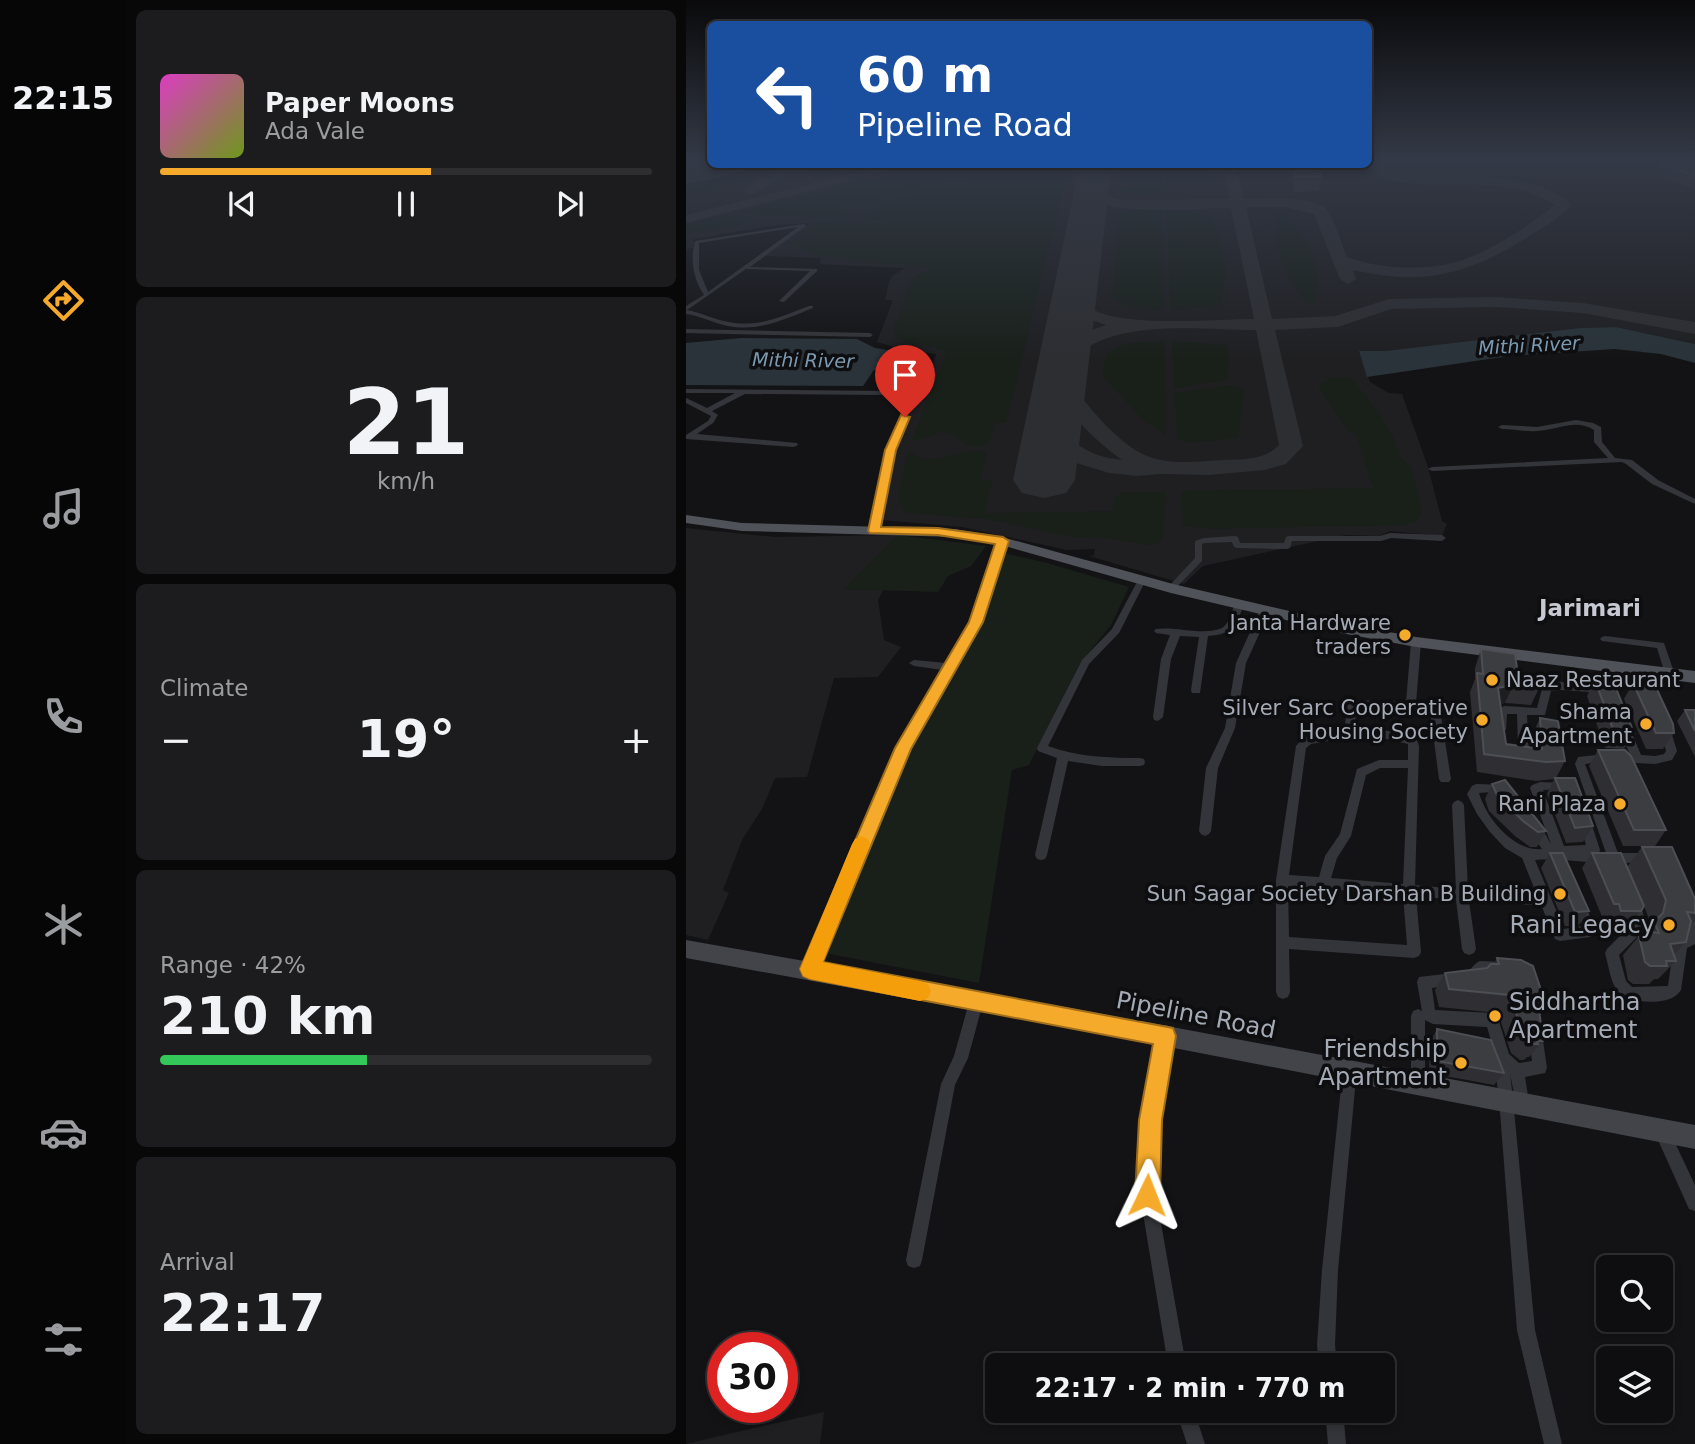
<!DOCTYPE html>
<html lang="en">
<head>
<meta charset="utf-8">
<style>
	body { margin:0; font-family:"DejaVu Sans",sans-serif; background:#1c1c1e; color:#f1f3f6; height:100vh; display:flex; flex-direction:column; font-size:26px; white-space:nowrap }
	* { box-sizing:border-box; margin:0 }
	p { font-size:23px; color:#9b9c9f }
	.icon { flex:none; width:38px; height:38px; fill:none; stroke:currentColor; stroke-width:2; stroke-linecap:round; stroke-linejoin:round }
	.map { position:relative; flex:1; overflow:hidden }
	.details { display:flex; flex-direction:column; gap:10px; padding:10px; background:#080809; width:560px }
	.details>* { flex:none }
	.top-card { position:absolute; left:21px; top:21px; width:665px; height:147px; border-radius:10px; box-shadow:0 4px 10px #0003,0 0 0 2px #2e2e30; background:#1a4fa0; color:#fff; overflow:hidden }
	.buttons { position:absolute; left:910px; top:1255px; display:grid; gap:14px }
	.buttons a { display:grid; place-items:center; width:77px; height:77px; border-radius:10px; background:#0e0e10; box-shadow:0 4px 10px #0003,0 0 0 2px #2e2e30; font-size:35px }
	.speed { position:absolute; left:21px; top:1332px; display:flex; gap:14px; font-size:35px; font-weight:700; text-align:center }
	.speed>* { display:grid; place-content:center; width:91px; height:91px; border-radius:50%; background:#0e0e10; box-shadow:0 4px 10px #0003,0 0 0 2px #2e2e30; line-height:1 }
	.speed .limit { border:10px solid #d22; background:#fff; color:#111 }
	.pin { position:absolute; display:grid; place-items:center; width:60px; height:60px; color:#fff; margin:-72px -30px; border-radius:50% 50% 50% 0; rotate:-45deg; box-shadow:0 0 7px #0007 }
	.pin .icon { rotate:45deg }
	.me { position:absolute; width:77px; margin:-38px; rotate:2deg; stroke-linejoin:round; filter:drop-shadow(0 0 5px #0008) }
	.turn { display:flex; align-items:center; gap:24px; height:147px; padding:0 35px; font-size:32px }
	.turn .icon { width:91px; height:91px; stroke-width:2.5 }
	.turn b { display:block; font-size:49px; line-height:60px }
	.big { font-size:52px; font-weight:600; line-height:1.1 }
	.details .card { flex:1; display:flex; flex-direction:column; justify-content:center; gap:10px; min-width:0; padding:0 24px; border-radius:10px; background:#1c1c1e }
	.details .dial { align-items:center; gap:0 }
	.dial b { font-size:91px; line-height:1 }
	.song { display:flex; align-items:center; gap:21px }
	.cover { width:84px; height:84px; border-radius:10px; background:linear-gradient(135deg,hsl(310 70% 55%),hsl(80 70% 35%)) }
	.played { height:7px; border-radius:4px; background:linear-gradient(90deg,#f5aa2b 55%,#2e2e30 55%) }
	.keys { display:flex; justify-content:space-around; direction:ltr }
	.heat { display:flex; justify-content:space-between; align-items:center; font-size:38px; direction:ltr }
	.charge { height:10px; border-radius:5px; background:linear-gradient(90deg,#34c759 42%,#2e2e30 0) }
	.trip { position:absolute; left:299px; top:1353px; width:410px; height:70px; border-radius:10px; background:#0e0e10; box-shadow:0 4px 10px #0003,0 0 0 2px #2e2e30; font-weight:600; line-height:70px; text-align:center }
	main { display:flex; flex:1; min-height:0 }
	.tabs { display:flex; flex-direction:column; width:126px; justify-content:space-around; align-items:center; background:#060606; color:#9b9c9f }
	.tabs .icon { width:49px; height:49px }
	.tabs .current { color:#f5aa2b }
	.tabs b { font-size:32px; color:#f1f3f6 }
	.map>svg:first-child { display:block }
	.built { fill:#1f1f22 }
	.green { fill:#19201a }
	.water { fill:#293339 }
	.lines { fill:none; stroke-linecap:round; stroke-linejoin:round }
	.taxiway { fill:#2d2e32; fill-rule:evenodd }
	.runway { fill:#2d2e32; fill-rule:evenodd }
	.street { fill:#34353a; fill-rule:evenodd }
	.secondary { fill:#42444a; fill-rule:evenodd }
	.primary { fill:#505259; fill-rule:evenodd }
	.wall { fill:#2f2f33 }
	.shaded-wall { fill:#1e1e21 }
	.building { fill:#3c3d41; stroke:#4c4e53; stroke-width:2 }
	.route { fill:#f5aa2b; stroke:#9f6e1c; stroke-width:2 }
	.slow { fill:#f59e0b }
	.poi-dot { fill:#f5aa2b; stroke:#0e0e10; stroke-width:2.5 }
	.labels { text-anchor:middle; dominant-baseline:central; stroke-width:7; stroke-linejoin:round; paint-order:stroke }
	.far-water-label { font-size:19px; font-style:italic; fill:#7b9ab2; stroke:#0e0e10 }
	.poi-label { font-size:21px; fill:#a5abb6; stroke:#0e0e10; text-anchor:end }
	.neighbourhood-label { font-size:23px; font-weight:bold; fill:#c6c9d2; stroke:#0e0e10 }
	.near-poi-label { font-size:24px; fill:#a5abb6; stroke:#0e0e10; text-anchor:end }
	.near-street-label { font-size:24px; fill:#a5abb6; stroke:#0e0e10 }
</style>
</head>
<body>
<main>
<nav class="tabs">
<b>22:15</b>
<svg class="icon current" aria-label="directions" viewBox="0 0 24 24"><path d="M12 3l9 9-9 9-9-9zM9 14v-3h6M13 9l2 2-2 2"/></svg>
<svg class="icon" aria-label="music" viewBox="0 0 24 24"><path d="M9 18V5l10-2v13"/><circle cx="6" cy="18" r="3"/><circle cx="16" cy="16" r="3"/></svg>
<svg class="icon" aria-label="phone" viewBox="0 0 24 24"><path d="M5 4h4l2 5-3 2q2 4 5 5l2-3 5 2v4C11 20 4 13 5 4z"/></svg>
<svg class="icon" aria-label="climate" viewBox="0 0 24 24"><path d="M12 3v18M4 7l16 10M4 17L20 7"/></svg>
<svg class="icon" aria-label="car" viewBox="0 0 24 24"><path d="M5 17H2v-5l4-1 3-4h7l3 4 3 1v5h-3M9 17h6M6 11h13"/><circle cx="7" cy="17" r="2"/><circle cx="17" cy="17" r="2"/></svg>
<svg class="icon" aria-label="filters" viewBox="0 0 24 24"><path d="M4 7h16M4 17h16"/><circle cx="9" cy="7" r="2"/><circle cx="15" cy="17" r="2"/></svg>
</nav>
<section class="details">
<div class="card">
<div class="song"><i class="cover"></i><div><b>Paper Moons</b><p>Ada Vale</p></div></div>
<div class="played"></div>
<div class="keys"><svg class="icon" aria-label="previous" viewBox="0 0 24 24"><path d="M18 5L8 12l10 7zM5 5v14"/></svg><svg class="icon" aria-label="pause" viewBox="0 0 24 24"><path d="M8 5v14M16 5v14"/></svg><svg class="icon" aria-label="next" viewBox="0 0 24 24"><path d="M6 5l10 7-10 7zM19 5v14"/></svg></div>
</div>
<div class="card dial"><b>21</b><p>km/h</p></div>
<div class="card"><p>Climate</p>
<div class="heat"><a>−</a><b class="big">19°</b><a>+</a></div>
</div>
<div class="card"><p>Range · 42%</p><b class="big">210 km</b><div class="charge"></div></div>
<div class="card"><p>Arrival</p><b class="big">22:17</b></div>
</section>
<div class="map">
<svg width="1009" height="1444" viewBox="0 0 1009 1444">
	<rect width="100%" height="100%" fill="#131315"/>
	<g class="built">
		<path d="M0,159H24V164H682L683,159H1009V344L930,327L893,328L699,351H673L684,382L703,393L716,394L742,467L756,521L761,524L756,536L704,531L693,536L660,535L517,566L498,584L403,556L408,555L409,549L381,550L276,527L195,520L209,454L206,451L225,411L220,410L227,393H212L211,387L228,370H245L250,354L218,350L191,342L207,300H199L203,282L207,275L219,268L148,265L134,264L135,258L79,256L124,223L90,225L8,239L7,248L0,249Z"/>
		<path d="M0,528L89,537L212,535L158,589L197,590L192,600L198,640L215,647L192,677L148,678L121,777L89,778L76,809L56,840L37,890L43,893L22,940L0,935Z"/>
		<path d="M138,1412L134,1444H1L8,1442Z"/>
	</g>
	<g class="green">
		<path d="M143,164H201V165L131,178L122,174Z"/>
		<path d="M81,165H90L57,182L0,195V183Z"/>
		<path d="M302,165H382L380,172L372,173L300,170Z"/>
		<path d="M436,165H475V182L436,181Z"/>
		<path d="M479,165H519L523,174L521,183L481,182Z"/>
		<path d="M231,168L293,171L291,175L205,195L165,219L163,217L177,212L180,207L169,205L156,208L155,212L163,214L154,219L49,213Z"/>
		<path d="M310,172L371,175L380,179L320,423H309L302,445H281L271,437L256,432L225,442L260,353C245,340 216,351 207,331L224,282L231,275L245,268L163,261L121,253L104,243L127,225L141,221L252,223L173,219L209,196Z"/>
		<path d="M473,185L475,196L434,194V188Z"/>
		<path d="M456,210H476L478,310C460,309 440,310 427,296L432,213Z"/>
		<path d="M481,210L521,214C540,248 543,268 535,306L484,310Z"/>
		<path d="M597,214C620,236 641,273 627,304L619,302C598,271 587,254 591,215Z"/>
		<path d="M41,215L65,219L52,226L0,233V225Z"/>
		<path d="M479,341L480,435L458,421L417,377C417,372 417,364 419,359C426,340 462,342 479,341Z"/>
		<path d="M486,341L540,345L543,352L542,380L488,388Z"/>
		<path d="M645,378H665L692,411L710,443L715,458L725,467L735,505L736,513L731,521L719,525L524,529L497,526L495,491L687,488L670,434L663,432L633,388V385Z"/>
		<path d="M544,385L558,390L552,438L501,443L492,439L488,393Z"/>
		<path d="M223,450C240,466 258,457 278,452C285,450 293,451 301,451L294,480H306L299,513L427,511L429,497L433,495L434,492H480L477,537L473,543L461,545L420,538L385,537L300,519L221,513C204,505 219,466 223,450Z"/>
		<path d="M212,535L300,546L285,566L262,576L252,592L158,589Z"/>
		<path d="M318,553L361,563L443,587L425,625L393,665L343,765L326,770L293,983L139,953L223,752L298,619Z"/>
	</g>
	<g class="water">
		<path d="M930,327L1009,344V363L975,354L929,349L823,356L681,377L673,351H699L893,328Z"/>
		<path d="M55,338L171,339L189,348L237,356L231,369L188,370L177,386L0,385V343Z"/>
	</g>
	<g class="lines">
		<g class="taxiway">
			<path d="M682,159H691L700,169L709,173C756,178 851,168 885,205C874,219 856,228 842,237C781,275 738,286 667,270L670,279L662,284L654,279L628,214L599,207H560L586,319L649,316L703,299L810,297L897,303L1009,322V334L897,313L810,307L705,309L652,327L589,330L617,446L600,464L579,470L523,475L474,474L451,476L423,473L387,462L366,446L355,430L358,425H374C389,448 409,457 436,460C407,439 381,413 364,382L367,378H381C399,403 436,450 467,458C489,465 516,461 538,460C558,459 579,460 593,445L570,330C515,330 424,317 385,361H371L368,357L392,335L420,325L388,314L379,299L388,294L394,295C397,300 399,305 404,308C436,328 528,319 568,319L545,208C506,208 433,216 400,198V192L405,191L435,200L544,199L537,164H549L558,199C578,199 623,195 639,208C647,214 657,247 661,257C693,269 737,271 770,262C800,254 844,225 869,205C820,172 756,192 701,180C692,175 682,170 682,159Z"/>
			<path d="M103,164H120L68,193L63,194L56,190Z"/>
			<path d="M204,164H228L0,223V215Z"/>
		</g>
		<g class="runway">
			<path d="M24,160V164H63L58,171L0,185V165Z"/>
			<path d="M394,164H426L389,480L380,493L358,498L336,493L327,480Z"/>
		</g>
		<g class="street">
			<path d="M118,224L120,226L64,267L131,269V271L98,302L93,301L124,271L60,269L1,310C16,313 29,320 43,322C72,328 97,316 123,306H127V308C99,319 73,332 42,326C28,323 15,316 0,314V306L18,295C7,279 4,259 9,241ZM112,227L22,292L13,270V243Z"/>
			<path d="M0,329L184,333L187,335L184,337L0,333Z"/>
			<path d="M0,389L203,391L206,393L203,395L59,394L26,411L32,415L27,423L11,434L111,443L112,445L108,447L0,439V435L22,421L25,416L0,403V398L21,408L49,393H0Z"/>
			<path d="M219,415L222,417L209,450L192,531L191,533H185L184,531L201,450L216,417Z"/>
			<path d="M890,420L907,423L915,427L916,442L929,458L946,460L972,480L1009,499V504L966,484L940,464L936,462L746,471L742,469L746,467L922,458L908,442V430C890,418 871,430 851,431C840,432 828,429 816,429L812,427L816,425L851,427Z"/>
			<path d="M704,533L756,535L760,538L756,541L705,538L695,541H606L604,548L601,549L551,548L548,547L546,542L519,543L516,544V561L488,590H482L481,588L509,558V541L518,538L549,536L552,537L554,543H598L600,537L603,536H694Z"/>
			<path d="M316,538L320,541L295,622L222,749L129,973L124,975L119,973L117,969L212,748L257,670L228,666L223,663L228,660L261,663L285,622L312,541Z"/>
			<path d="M456,577L460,580L433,633L403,664L362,746C392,757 423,758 454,758L458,759L459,762L458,765L454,766H416L382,761L361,855L359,859L355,860L351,859L349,855L371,758L352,751L351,748L396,660L426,629L452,580Z"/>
			<path d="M553,601L558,604C550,626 548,634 522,636L514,693H506L505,690L513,637L494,636L485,659L477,717L472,721L468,720L467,717L475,659L484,635L470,633L468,631L470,629C489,626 518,636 536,628C546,622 544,607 553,601Z"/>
			<path d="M579,607L584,610L560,663L549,728L532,768L525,831L523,834L519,836L515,834L513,831L520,768L539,728L550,663L574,610Z"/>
			<path d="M919,636L978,643L989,675L984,679L980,677L971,648L916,641L914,639L916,637Z"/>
			<path d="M730,639L735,642L730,703L746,706L755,716L765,779L763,782H755L753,779L745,718C731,705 692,708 672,707L670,708L669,729L702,731L730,738L733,746L729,885L770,889L766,805L768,802L772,800L776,802L778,805L782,890L846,893L850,895L852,899L850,903L846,905L783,901L790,949L788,953L783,955L778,953L776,949L770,900L730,896L735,952L733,956L728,958L603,949L604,992L602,997L597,999L592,997L590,992V880L610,746L618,737L659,730L660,707L666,700L720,702L725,642ZM664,737L702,739L722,744V760H693L671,769L654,834L639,856L633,877L603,875L620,748L625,744ZM694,768H722L717,884L645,878L651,858L665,836L680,775ZM602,886L717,895L721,945L603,937Z"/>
			<path d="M875,682L918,685L923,689L918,693L875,690L865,691L859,715H841L843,752L842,755H826L825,752L826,749L832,748L831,714H821L820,730H812L811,727L812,708L819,706L851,708L857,685Z"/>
			<path d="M978,721L983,725L991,751L986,760L969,764L931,762L930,759L931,756L944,755L933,727L934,724H942L955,755L969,756L978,754L980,751L973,725Z"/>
			<path d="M919,754L923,755L924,758L923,761L899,764L932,853H961L965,854L967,858L965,862L936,863L934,868L930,869L926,868L924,863C899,863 874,858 849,860L878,929L896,926L888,906L890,902L894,900L898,902L910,931L909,935L904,937L874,941L869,939L836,858L819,848L804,832L791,814L781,794L786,786L790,784L820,785L822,788L820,791L793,793C800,818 828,852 856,849L841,828L843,825C854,821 860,836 865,844L844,788L846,785L854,782L882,783L884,786L882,789L857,790L878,846L900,845L892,819L894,816L898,814L902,816L904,819L914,850L913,853H920L889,764L892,757Z"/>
			<path d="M947,895L951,897L961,924L960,928L933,955L940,981L946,987L982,986L988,944L990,940L1001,934L994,915L995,911L1000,909L1005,911L1009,921V944L1001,948L995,990C985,1006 960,1001 943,1001C925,992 924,971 919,953L921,949L948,922L941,901L943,897Z"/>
			<path d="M794,961L816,962L821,964L823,968L821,972L816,974L798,973L794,981L783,984L778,983L776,978L778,973C786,970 787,964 794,961Z"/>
			<path d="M767,973L772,974L774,979L772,984L746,988L749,1010L806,1013L811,1015L823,1054L833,1063L846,1061L842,1034L844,1029L849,1027L854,1029L856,1034L861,1068L859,1073L839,1077L843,1102L841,1107L836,1109L831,1107L824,1074V1073L827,1099L849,1330L876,1444H858L831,1330L813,1099L810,1076L805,1064L807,1059L810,1058L801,1027L747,1024L739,1020V1083L737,1088L732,1090L727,1088L725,1083V1016L727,1011L732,1009L736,1011L731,982L733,977Z"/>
			<path d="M291,992L296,994L298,999L282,1058L269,1085L236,1260L234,1266L228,1268L222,1266L220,1260L255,1084L268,1056L284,999L286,994Z"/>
			<path d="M480,1025L485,1027L487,1032L473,1120L470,1195L500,1365H482L454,1195L457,1120L473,1032L475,1027Z"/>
			<path d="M664,1061L669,1063L671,1068L652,1270L649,1345L651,1365H633L631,1345L636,1270L657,1068L659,1063Z"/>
			<path d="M976,1123L981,1126L1009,1185V1211L1003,1209L968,1131L971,1126Z"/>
			<path d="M490,1410H508L519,1444H501Z"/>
			<path d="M639,1410H657L660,1444H642Z"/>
		</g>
		<path class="secondary" d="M0,940L390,1009L1009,1125V1149L390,1029L0,958Z"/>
		<path class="primary" d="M0,515L56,523L269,529L316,537L487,584L655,623L730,637L1009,671V683L730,647L655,633L485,593L315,545L269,537L56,531L0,523Z"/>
	</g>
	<g class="wall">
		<path d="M975,159L1009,162V189L970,175Z"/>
		<path d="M598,164H634L635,176L633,191L607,192L608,177L598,169Z"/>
		<path d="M795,649L831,668L843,681L854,686L845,705L819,703L814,704L820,744L846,748L845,737L854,718L879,761L870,778L907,826L897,842L880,843L861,794L868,779L850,781L791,772L784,692L789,679V668Z"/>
		<path d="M909,680L948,733L938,749L919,748L901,696Z"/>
		<path d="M947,683L988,733L977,749H960L938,699Z"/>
		<path d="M999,710H1009V757L991,721Z"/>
		<path d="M912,750L980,830L969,846H937L903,766Z"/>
		<path d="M806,784L860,831L851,847H844L829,836L803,811L799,799Z"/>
		<path d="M956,847L1009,899V921L1004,926L1000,942L988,955L990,961L972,979H968L963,984H947L942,980L937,955L953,936L961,930L963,919L958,906L943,925H924L921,919H917L896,868L906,853L941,867Z"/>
		<path d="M864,853L903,911L892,926H879L855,868Z"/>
		<path d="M811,958L856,993L852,998L857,1041L843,1057H841L838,1060H834L825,1053L812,1013L753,1007L749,990L759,973L801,968L808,964Z"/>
		<path d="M751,1029L818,1073L808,1085L743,1073L744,1042Z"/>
	</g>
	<path class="shaded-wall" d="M827,685L819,703L804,707L812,688Z"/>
	<g class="building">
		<path d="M975,159L1009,162V176L974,164Z"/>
		<path d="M610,164H634L635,176L608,177Z"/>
		<path d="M795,649L829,654L831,668L843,681H852L854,686L827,685L812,688L820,744L856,749L854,718L872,721L879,761L860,762L798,754L791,673L797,674Z"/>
		<path d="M909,680L927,681L948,733L928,732Z"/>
		<path d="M947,683H968L987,724L988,733H970Z"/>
		<path d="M999,710H1009V731Z"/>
		<path d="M912,750H939L945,756L980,830H948Z"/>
		<path d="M869,778H889L907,826L889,828Z"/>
		<path d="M819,780L860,831L852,832L837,821L811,795L806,784Z"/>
		<path d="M956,847H986L1009,899V913L1001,912L1005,921L1000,942L984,944L990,961H980L981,966H964L959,962L953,936L959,931L973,933L968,922L977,913L980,900Z"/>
		<path d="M864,853H877L903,911L889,912Z"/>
		<path d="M906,853H935L958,906L955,911H935L933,904H928Z"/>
		<path d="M811,958L835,960L847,966L856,993H851L857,1041H851L852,1044H847L838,1036L824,995L763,989L759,973L801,968L805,964H813Z"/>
		<path d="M751,1029L805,1040L818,1073L751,1061Z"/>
	</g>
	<linearGradient id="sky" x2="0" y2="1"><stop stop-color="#0a0a0c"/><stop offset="0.44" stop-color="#333946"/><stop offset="1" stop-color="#333946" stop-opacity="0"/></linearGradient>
	<rect width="1009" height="361" fill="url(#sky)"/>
	<path class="route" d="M215,415L224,417L210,450L195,527L252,528L317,537L323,541L297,622L225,749L137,962L487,1028L490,1036L476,1120L474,1195L470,1203L461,1207L453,1203L449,1195L453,1120L467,1044L124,979L117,976L114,969L209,748L283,622L309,544L252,535L184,533L182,531L199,450Z"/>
	<path class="slow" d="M175,836L182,839L184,844L137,962L234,981L242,984L245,991L242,998L234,1001L124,979L117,976L114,969L166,844L169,839Z"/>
	<g class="poi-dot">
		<circle cx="719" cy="635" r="7"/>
		<circle cx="806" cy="680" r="7"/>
		<circle cx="796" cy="720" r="7"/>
		<circle cx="960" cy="724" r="7"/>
		<circle cx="934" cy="804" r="7"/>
		<circle cx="874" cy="894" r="7"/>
		<circle cx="983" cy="925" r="7"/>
		<circle cx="809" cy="1016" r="7"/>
		<circle cx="775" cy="1063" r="7"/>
	</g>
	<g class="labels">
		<g class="far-water-label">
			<text transform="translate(843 345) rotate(-3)">Mithi River</text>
			<text transform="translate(117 360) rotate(1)">Mithi River</text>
		</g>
		<g class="poi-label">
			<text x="705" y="623">Janta Hardware<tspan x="705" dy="24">traders</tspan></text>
			<text x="820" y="680" text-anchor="start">Naaz Restaurant</text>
			<text x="782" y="708">Silver Sarc Cooperative<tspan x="782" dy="24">Housing Society</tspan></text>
			<text x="946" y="712">Shama<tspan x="946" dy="24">Apartment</tspan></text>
			<text x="920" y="804">Rani Plaza</text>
			<text x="860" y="894">Sun Sagar Society Darshan B Building</text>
		</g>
		<g class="neighbourhood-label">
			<text x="904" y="608">Jarimari</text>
		</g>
		<g class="near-poi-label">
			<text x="969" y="925">Rani Legacy</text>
			<text x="823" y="1002" text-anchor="start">Siddhartha<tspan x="823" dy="28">Apartment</tspan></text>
			<text x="761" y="1049">Friendship<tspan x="761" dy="28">Apartment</tspan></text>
		</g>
		<g class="near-street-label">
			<text transform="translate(510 1015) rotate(11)">Pipeline Road</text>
		</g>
	</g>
</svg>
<div class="buttons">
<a><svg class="icon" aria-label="search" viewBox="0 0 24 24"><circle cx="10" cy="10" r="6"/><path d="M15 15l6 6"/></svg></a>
<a><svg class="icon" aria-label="layers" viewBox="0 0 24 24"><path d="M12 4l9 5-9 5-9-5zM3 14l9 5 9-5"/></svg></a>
</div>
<div class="speed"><div class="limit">30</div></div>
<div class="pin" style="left:219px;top:417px;background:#d93025"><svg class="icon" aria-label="arrive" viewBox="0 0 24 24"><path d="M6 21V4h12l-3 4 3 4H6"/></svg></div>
<svg class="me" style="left:461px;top:1195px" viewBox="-20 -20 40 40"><path d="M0-17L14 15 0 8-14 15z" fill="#f5aa2b" stroke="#fff" stroke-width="4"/></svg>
<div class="trip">22:17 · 2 min · 770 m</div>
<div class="top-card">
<div class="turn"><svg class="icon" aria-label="left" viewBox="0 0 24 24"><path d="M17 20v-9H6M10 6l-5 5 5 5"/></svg><div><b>60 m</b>Pipeline Road</div></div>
</div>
</div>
</main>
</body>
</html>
